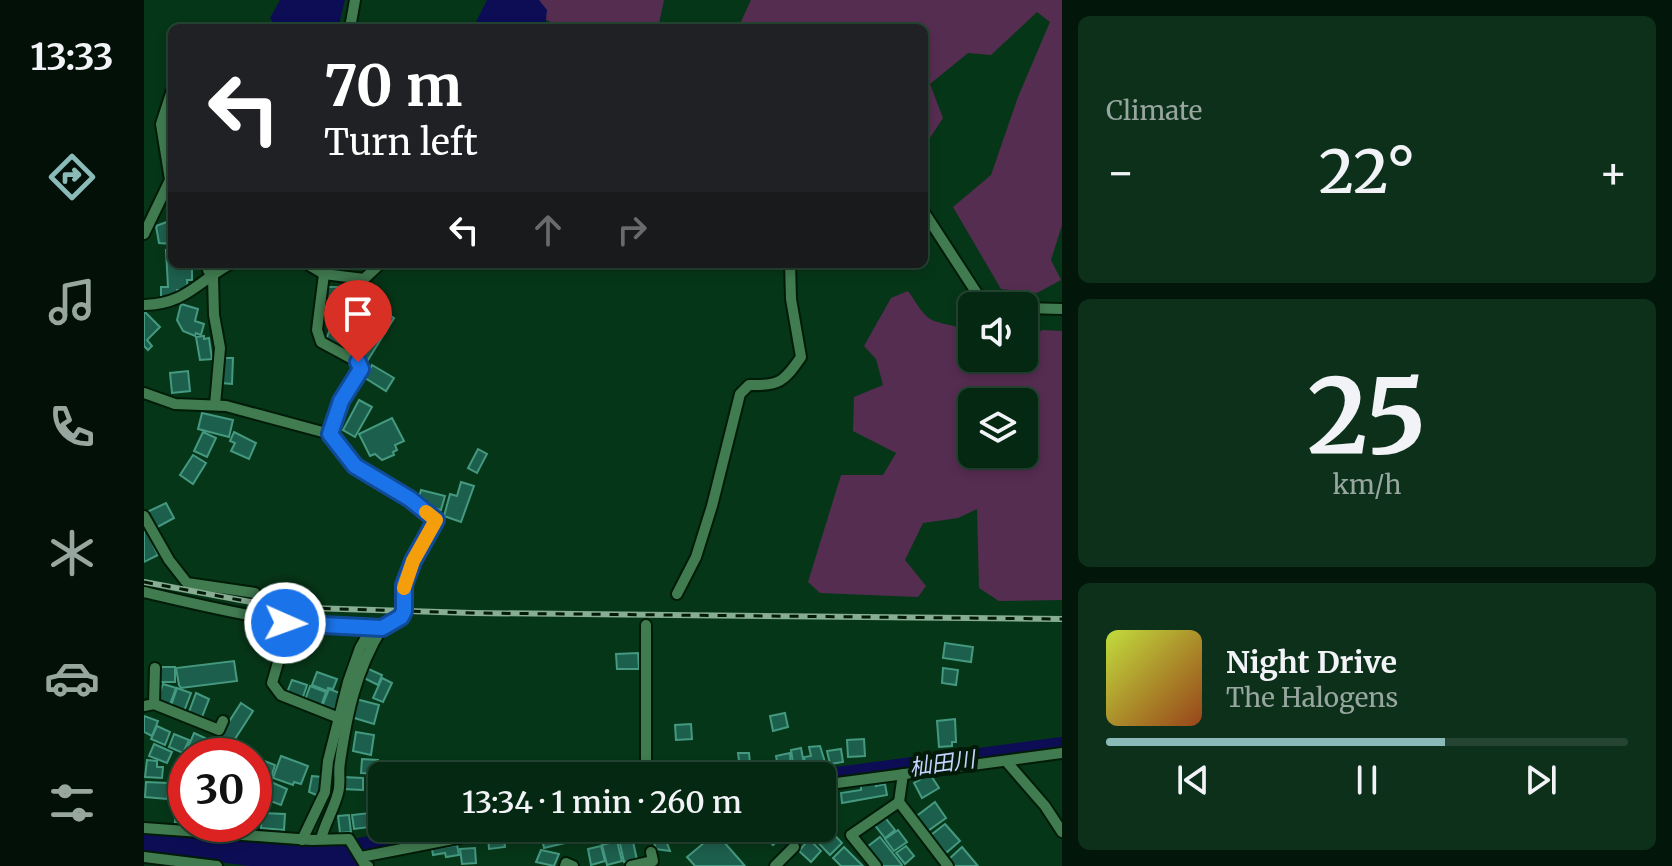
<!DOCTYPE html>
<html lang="en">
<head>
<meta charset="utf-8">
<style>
	body { margin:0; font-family:Merriweather,"Noto Sans JP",serif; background:#0d301b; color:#f1f3f6; height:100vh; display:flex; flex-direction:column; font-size:30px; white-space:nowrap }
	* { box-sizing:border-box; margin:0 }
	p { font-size:26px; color:#97a69f }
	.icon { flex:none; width:44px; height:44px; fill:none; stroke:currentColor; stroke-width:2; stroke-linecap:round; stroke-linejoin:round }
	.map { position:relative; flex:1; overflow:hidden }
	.details { display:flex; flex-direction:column; gap:16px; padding:16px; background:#02160a; width:610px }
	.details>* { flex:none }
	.top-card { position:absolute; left:24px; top:24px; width:760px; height:244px; border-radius:12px; box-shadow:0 4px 12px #0003,0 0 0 2px #254432; background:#202124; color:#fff; overflow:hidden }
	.tools { position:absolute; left:814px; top:292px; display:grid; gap:16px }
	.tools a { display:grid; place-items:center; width:80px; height:80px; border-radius:12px; background:#042812; box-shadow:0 4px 12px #0003,0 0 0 2px #254432; font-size:40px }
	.speed { position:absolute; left:24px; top:738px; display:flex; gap:16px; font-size:40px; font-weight:700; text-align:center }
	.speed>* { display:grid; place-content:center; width:104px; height:104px; border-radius:50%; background:#042812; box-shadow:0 4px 12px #0003,0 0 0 2px #254432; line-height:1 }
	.speed .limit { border:12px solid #d22; background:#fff; color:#111 }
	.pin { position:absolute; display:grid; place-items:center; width:68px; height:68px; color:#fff; margin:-82px -34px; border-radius:50% 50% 50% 0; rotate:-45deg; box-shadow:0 0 8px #0007 }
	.pin .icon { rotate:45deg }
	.me { position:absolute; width:88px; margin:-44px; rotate:92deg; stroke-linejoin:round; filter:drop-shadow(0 0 6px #0008) }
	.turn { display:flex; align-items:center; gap:28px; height:168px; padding:0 24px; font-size:36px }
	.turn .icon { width:104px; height:104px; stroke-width:2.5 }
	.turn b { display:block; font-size:56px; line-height:68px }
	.lanes { display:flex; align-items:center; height:76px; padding:0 24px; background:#0003; justify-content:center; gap:40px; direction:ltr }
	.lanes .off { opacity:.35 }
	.big { font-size:60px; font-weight:600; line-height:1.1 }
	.details .card { flex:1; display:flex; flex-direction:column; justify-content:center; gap:12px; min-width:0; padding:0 28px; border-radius:12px; background:#0d301b }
	.details .dial { align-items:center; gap:0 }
	.dial b { font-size:104px; line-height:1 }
	.song { display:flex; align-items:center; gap:24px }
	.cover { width:96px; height:96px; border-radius:12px; background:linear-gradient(135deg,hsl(70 70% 55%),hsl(20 70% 35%)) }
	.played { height:8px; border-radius:4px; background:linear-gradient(90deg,#8bbbb9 65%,#254432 65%) }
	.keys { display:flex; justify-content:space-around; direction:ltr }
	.heat { display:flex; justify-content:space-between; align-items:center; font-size:44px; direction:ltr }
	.trip { position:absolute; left:224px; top:762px; width:468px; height:80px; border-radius:12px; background:#042812; box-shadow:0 4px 12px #0003,0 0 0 2px #254432; font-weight:600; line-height:80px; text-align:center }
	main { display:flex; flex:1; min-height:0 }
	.tabs { display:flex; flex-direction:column; width:144px; justify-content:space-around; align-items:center; background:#021007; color:#97a69f }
	.tabs .icon { width:56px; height:56px }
	.tabs .active { color:#8bbbb9 }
	.tabs b { font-size:36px; color:#f1f3f6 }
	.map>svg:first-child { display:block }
	.green { fill:#552d51; fill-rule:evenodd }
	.water { fill:#0d0d56 }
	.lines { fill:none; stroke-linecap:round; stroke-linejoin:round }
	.river { stroke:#0d0d56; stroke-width:20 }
	.building { fill:#1d5f4d; stroke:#449980; stroke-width:2 }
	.minor-casing { stroke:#001b07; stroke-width:14 }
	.minor { stroke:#417b50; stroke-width:10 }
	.rail-casing { stroke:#87ad92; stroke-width:6 }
	.rail { stroke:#031a09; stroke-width:3; stroke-dasharray:9; stroke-linecap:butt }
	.route-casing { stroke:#114b97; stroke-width:20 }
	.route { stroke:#1a73e8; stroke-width:14 }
	.slow { stroke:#f59e0b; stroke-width:14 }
	.labels { text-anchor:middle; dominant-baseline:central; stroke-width:8; stroke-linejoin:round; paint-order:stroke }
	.water-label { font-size:22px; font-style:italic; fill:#c5d3fe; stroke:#031a09 }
</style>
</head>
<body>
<main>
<nav class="tabs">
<b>13:33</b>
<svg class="icon active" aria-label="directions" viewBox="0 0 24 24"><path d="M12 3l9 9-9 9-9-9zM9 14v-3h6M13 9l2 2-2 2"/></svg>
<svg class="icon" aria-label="music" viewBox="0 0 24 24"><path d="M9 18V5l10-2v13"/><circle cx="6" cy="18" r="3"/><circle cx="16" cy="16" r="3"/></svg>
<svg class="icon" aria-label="phone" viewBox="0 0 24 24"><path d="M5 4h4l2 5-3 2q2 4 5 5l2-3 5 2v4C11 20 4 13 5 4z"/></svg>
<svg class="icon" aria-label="climate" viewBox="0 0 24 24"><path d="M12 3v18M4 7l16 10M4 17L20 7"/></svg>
<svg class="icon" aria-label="car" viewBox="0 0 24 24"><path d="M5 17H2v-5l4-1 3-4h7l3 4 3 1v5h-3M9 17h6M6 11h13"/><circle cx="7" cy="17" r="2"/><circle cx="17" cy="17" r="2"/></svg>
<svg class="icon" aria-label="filters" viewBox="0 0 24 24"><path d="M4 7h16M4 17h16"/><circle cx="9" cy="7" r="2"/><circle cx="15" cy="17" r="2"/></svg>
</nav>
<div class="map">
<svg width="918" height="866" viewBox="0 0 918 866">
	<rect width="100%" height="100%" fill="#063618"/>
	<g class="green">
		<path d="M383,0H520L514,28H416L398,17Z"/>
		<path d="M607,0H918V225L907,260L917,280L893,293L857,289L809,207L847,175L874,97L906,22L893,12L847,55L824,53L786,84L799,118L780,147V28H594Z"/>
		<path d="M764,291C770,299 779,316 788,320C812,330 828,320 828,358H846L859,364L866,358H880V346L898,330L918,331V600L855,601L835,588L833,509L814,518L779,523L761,560L782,586L774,597L676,593L664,582L697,475H739L752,453L709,431L710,397L739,385L732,359L720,346L747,298ZM880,402V454H828V402Z"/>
	</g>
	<g class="water">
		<path d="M136,0H201L194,28H127L129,23L126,18Z"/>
		<path d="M343,0H395L403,10L401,28H329Z"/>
		<path d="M0,833L157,846L197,843L210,853L215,866H106L0,853Z"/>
	</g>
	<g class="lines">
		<g class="river">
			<path d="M678,779L918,747"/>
			<path d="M190,852L334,828"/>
		</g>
	</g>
	<g class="building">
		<path d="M28,220V244L15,243L12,226Z"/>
		<path d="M22,250H28V264H51L52,267H48V280H43L44,290H33V297H17V287H24Z"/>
		<path d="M182,287H213V295H221L222,304L183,305Z"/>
		<path d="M37,304L54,309L51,321L60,324L57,335L52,333L51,336L39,331L33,320Z"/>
		<path d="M192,306L213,310L209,332L190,326Z"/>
		<path d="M232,307L250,318L224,360L206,349L217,327L227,333L230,328L221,323Z"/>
		<path d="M0,311L16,327L3,340L8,346L4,350L0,346Z"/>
		<path d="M187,327L202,333L196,348L181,342Z"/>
		<path d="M60,336V339L65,338L68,359L56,360L52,337Z"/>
		<path d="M79,358H89L88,384L77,383Z"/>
		<path d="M228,365L250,378L242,391L221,378Z"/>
		<path d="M44,371L46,391L28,393L26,373Z"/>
		<path d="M215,400L228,407L211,437L199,430Z"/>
		<path d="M58,413L89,420L85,437L54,429Z"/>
		<path d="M248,418L260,441L251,445L253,450L249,452L250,455L238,460L231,454L226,456L215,434Z"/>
		<path d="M59,432L72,438L63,457L50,451Z"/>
		<path d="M90,432L112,443L105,459L87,451L91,443L86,441Z"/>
		<path d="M334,449L343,454L333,473L324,468Z"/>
		<path d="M49,455L62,463L49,484L36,475Z"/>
		<path d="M317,482L330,486L317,522L300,516L306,494L313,496Z"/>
		<path d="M277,490L301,496L297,510L273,504Z"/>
		<path d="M22,503L30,518L10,529L1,513Z"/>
		<path d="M2,530L14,555L0,562V531Z"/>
		<path d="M801,643L829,647L827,662L799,658Z"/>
		<path d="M494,653L495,669H473L472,654Z"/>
		<path d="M90,661L93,681L37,688L35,685L32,668Z"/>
		<rect x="16" y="667" width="15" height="15"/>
		<path d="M220,667L238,675L234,685L216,676Z"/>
		<path d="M799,668L814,670L812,685L798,683Z"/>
		<path d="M173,672L193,679L189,689L184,688L183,691L168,685Z"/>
		<path d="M238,678L248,683L239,702L229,698Z"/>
		<path d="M148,680L163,685L158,700L142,695Z"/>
		<path d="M19,684L32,688L25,707L12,703Z"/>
		<path d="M166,686L182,692L177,706L161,700Z"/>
		<path d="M33,688L47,693L39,714L27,706Z"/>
		<path d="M185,689L196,693L189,713L177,709Z"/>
		<path d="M52,693L65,699L58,717L45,712Z"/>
		<path d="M212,699L235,705L230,724L207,717Z"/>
		<path d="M97,703L109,711L80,756H63Z"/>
		<path d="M641,713L644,727L629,731L626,716Z"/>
		<path d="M0,716L14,721L8,736L0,732Z"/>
		<path d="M811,719L812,742H808V746L795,747L793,721Z"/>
		<path d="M547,724L548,739L532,740L531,725Z"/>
		<path d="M13,726L26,732L21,745L7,739Z"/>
		<path d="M212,732L230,735L227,755L209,751Z"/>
		<path d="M50,733L61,738L53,756L42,752Z"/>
		<path d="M30,734L45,740L39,753L25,747Z"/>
		<path d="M720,739L721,756L704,757L703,740Z"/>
		<path d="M10,744L28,752L23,763L5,756Z"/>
		<path d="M676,746L682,765L662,768L660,757L667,756L665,747Z"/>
		<path d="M657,748L661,769L650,770L647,750Z"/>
		<path d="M697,749L699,762L686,764L683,751Z"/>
		<path d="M594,753H605L607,774L584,776L583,762L595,761Z"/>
		<path d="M646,753L647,770L635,772L632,756Z"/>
		<path d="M137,756L164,766L157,784L150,782L149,785L129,778Z"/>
		<path d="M115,759L131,765L127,778L110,772Z"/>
		<path d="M218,759L234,760V774L217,773Z"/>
		<path d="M3,760L13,761V767H19L18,778L1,777Z"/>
		<path d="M511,762V768L525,766L527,776H504L503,763Z"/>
		<path d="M579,762L581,776H553L552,765Z"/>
		<path d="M551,766L552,776H531L530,768Z"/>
		<path d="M786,774L795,788L778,798L770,783Z"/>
		<path d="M168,776L178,777L175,796L165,792Z"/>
		<path d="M198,777L219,778V790L198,789Z"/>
		<path d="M732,781V786L741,784L743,795L698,803L697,793L717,790V783Z"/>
		<path d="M2,782L24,783L23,799L1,797Z"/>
		<path d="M127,782L143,789L137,805L121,799Z"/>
		<path d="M791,802L802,818L781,833L770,818Z"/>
		<path d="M32,807L42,808V823L31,822Z"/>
		<path d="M238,812V827L227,828L226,813Z"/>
		<path d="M118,813L141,814L140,830L117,828Z"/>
		<path d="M225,813L226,827L210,829L208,815Z"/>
		<path d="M205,815L207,832L196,833L194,816Z"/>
		<path d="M739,815L751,830L741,838L729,823Z"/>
		<path d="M678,822L698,843L686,855L660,828H678Z"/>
		<path d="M801,824L816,841L802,853L787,835Z"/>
		<path d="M418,828L421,843L400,848L396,829Z"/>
		<path d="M619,828H647L629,845L616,831Z"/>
		<path d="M518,830L526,851L512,849L507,833Z"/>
		<path d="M754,830L763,842L750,851L741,839Z"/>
		<path d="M359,833L361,847L345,849L344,835Z"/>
		<path d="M572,833L601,866H551L543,857Z"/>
		<path d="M488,837L493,860L480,862L475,839Z"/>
		<path d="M736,837L758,865L757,866H738L723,847Z"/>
		<path d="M665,839L677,851L667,862L655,851Z"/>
		<path d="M473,841L478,861L463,865L458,845Z"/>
		<path d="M313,845L315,855L302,857L301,853L289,855L288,849Z"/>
		<path d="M457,846L461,861L447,865L444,849Z"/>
		<path d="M762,846L770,856L761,864L752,853Z"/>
		<path d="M700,847L719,866H697L689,858Z"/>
		<path d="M818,847L834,866H811L805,859Z"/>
		<path d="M331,848L332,863L318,864L316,849Z"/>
		<path d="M397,850L415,854L410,866L392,862Z"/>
	</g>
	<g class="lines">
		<g class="minor-casing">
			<g id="minor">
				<path d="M206,28L211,0"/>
				<path d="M780,212L834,295L847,302L865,306"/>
				<path d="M0,234L26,180L17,124L28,90"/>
				<path d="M63,264L64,270L69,277L70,315L76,348L71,405"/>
				<path d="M163,264L180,274L220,279L236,264"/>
				<path d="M180,274L173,330L177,342L214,362L217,369L197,401L186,434"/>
				<path d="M0,305C42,304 53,282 86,264"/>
				<path d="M880,308L918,309"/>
				<path d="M0,393L31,404L82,406L186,434L211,466L266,499L292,520C281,540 264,563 260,586C259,594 264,609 258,616C229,650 44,602 0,592"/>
				<path d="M0,516L25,560L43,583L111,593"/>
				<path d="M533,594L552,557L568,506L596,394L605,385C635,386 640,382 657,357L647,299L646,264"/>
				<path d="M133,621L140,642L128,683L137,695L195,718"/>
				<path d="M10,704L11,668"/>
				<path d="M0,706L10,704L75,730L79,721"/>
				<path d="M862,761L901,806L918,832"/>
				<path d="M759,774L755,802L804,866"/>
				<path d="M502,776V625"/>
				<path d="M678,785L918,753"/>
				<path d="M39,787L42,778"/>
				<path d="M0,828L168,840L205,839L221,865L224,866"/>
				<path d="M177,839C181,823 190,809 194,793C197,784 194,772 196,762C203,714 212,670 238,628"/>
				<path d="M158,840L181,792L184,761L204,682L216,648L228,627"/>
				<path d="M0,857L73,866"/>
				<path d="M217,857L366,828"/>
				<path d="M421,866L422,863L429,866"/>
				<path d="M487,866L509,861L507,852"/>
				<path d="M631,866L650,847"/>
				<path d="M732,866L707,835L755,802"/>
			</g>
		</g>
		<use href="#minor" class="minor"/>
		<g class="rail-casing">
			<path id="rail" d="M0,582L133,607L328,613L918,619"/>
		</g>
		<use href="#rail" class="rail"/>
	</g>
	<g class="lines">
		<g class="route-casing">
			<path id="route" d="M141,623L238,628L257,617L260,611V585L269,561L292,520L266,499L211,466L186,434L197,401L217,369L214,362"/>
		</g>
		<use href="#route" class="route"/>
		<path class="slow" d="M260,588L269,561L292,520L282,512"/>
	</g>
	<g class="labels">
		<g class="water-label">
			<text transform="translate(798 763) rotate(-8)">杣田川</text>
		</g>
	</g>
</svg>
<div class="tools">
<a><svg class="icon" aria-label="sound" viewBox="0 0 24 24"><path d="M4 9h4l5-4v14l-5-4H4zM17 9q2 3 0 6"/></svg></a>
<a><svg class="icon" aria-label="layers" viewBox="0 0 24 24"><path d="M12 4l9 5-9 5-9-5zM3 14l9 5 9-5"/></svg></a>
</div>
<div class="speed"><div class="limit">30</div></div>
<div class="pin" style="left:214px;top:362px;background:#d93025"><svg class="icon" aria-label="arrive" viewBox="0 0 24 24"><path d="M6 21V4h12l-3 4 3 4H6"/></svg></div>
<svg class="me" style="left:141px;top:623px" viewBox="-20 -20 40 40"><circle r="17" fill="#1a73e8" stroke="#fff" stroke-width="3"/><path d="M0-11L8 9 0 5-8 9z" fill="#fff"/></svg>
<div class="trip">13:34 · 1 min · 260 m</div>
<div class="top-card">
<div class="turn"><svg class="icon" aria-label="left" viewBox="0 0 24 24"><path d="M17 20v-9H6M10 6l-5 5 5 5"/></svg><div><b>70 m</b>Turn left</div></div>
<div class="lanes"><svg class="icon" aria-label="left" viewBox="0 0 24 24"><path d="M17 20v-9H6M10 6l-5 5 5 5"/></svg><svg class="icon off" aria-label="ahead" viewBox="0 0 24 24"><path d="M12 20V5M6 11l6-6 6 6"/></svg><svg class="icon off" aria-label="right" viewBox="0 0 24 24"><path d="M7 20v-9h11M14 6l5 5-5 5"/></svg></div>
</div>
</div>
<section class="details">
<div class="card"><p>Climate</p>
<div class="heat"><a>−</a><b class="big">22°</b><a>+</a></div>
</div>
<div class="card dial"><b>25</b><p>km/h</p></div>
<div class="card">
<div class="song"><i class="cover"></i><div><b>Night Drive</b><p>The Halogens</p></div></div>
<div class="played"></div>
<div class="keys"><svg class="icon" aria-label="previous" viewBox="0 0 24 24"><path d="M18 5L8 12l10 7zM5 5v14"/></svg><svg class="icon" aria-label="pause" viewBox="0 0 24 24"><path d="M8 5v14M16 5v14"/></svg><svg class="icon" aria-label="next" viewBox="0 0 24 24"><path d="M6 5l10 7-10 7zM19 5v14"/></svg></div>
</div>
</section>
</main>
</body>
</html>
